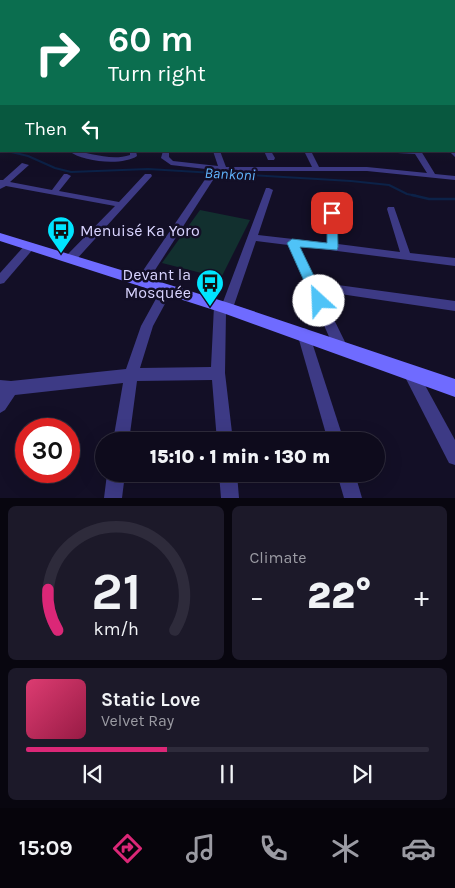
<!DOCTYPE html>
<html lang="en">
<head>
<meta charset="utf-8">
<style>
	body { margin:0; font-family:Karla,sans-serif; background:#1c1929; color:#f1f3f6; height:100vh; display:flex; flex-direction:column; font-size:19px; white-space:nowrap }
	* { box-sizing:border-box; margin:0 }
	p { font-size:16px; color:#9b9ba3 }
	.icon { flex:none; width:28px; height:28px; fill:none; stroke:currentColor; stroke-width:2; stroke-linecap:round; stroke-linejoin:round }
	.map { position:relative; height:498px; overflow:hidden }
	.details { display:flex; flex-direction:column; gap:8px; padding:8px; background:#08060f; flex:1 }
	.details>* { flex:none }
	.top-card { position:absolute; left:0px; top:0px; width:455px; height:152px; box-shadow:0 5px 20px #0002,0 0 0 1px #2e2b3b; background:#0b6e4f; color:#fff; overflow:hidden }
	.speed { position:absolute; left:15px; top:418px; display:flex; gap:10px; font-size:25px; font-weight:700; text-align:center }
	.speed>* { display:grid; place-content:center; width:65px; height:65px; border-radius:50%; background:#0e0b1c; box-shadow:0 5px 20px #0002,0 0 0 1px #2e2b3b; line-height:1 }
	.speed .limit { border:8px solid #d22; background:#fff; color:#111 }
	.pin { position:absolute; display:grid; place-items:center; width:42px; height:42px; color:#fff; margin:-21px; border-radius:10px; box-shadow:0 2px 8px #0006 }
	.me { position:absolute; width:55px; margin:-28px; rotate:335deg; stroke-linejoin:round; filter:drop-shadow(0 0 4px #0008) }
	.turn { display:flex; align-items:center; gap:18px; height:105px; padding:0 25px; font-size:22px }
	.turn .icon { width:65px; height:65px; stroke-width:2.5 }
	.turn b { display:block; font-size:35px; line-height:42px }
	.then { display:flex; align-items:center; height:48px; padding:0 25px; background:#0003; gap:10px; font-size:19px }
	.big { font-size:38px; font-weight:800; line-height:1.1 }
	.details .tile { flex:1; display:flex; flex-direction:column; justify-content:center; gap:8px; min-width:0; padding:0 18px; border-radius:8px; background:#1c1929 }
	.details .dial { align-items:center; gap:0 }
	.dial svg { height:130px; overflow:visible; fill:none; stroke:#2e2b3b; stroke-width:7; stroke-linecap:round; text-anchor:middle }
	.dial text { fill:#f1f3f6; stroke:none }
	.song { display:flex; align-items:center; gap:15px }
	.cover { width:60px; height:60px; border-radius:8px; background:linear-gradient(135deg,hsl(340 70% 55%),hsl(340 70% 35%)) }
	.played { height:5px; border-radius:2px; background:linear-gradient(90deg,#db2777 35%,#2e2b3b 35%) }
	.keys { display:flex; justify-content:space-around; direction:ltr }
	.heat { display:flex; justify-content:space-between; align-items:center; font-size:28px; direction:ltr }
	.details .tiles { flex:1; display:grid; gap:8px; grid-template-columns:1fr 1fr }
	.tile:last-child { grid-column:span 2 }
	.trip { position:absolute; left:95px; top:432px; width:290px; height:50px; border-radius:25px; background:#0e0b1c; box-shadow:0 5px 20px #0002,0 0 0 1px #2e2b3b; font-weight:800; line-height:50px; text-align:center }
	.tab-bar { display:flex; height:80px; justify-content:space-around; align-items:center; background:#06040b; color:#9b9ba3 }
	.tab-bar .icon { width:35px; height:35px }
	.tab-bar .selected { color:#db2777 }
	.tab-bar b { font-size:22px; color:#f1f3f6 }
	.map>svg:first-child { display:block }
	.green { fill:#12302f }
	.lines { fill:none; stroke-linecap:round; stroke-linejoin:round }
	.stream-far1 { stroke:#0c2248; stroke-width:2 }
	.stream { stroke:#0c2248; stroke-width:2.5 }
	.street { fill:#3d3a85; fill-rule:evenodd }
	.secondary { fill:#6f6bff; fill-rule:evenodd }
	.route { fill:#4fc3f7; stroke:#337fa1 }
	.labels { text-anchor:middle; dominant-baseline:central; stroke-width:5; stroke-linejoin:round; paint-order:stroke }
	.far-water-label { font-size:15px; font-style:italic; fill:#62b6ff; stroke:#130f26 }
	.poi-label { font-size:16px; fill:#d9d4ff; stroke:#130f26; text-anchor:start }
</style>
</head>
<body>
<div class="map">
<svg width="455" height="498" viewBox="0 0 455 498">
	<rect width="100%" height="100%" fill="#130f26"/>
	<path class="green" d="M200,210L250,220L221,278L162,263Z"/>
	<g class="lines">
		<path class="stream-far1" d="M7,151L28,156L55,168L71,172L148,169L351,181L389,185L407,194L417,196"/>
		<path class="stream" d="M412,195L429,199H455"/>
		<g class="street">
			<path d="M0,98L1,99V101L0,102Z"/>
			<path d="M454,117L455,118V122L454,121Z"/>
			<rect x="454" y="133" width="1" height="4"/>
			<rect x="0" y="143" width="1" height="4"/>
			<path d="M454,149L455,150V157L449,151H454Z"/>
			<path d="M69,151C89,151 109,162 130,155V151H136L137,156C123,166 82,162 69,151Z"/>
			<path d="M163,151H169V157L173,161L218,166L213,151H220L226,167H312L304,151H311L319,167H367L427,173L415,154L397,153L394,151H421L435,174L455,176V180L367,171H223L171,165L161,158Z"/>
			<path d="M264,151H271L275,158L274,160H268Z"/>
			<path d="M22,163L29,165L10,182L52,190L64,174H67L71,176L59,191L119,202L145,174H151L152,176L75,261H67L66,258L67,255L115,206L6,186L0,189V180H3Z"/>
			<path d="M206,178H212L213,180L146,284H138L136,281L138,278Z"/>
			<path d="M266,188H269L273,190L258,235L328,243L327,196L331,194L335,196L338,244L400,252L387,209L388,207H394L410,253L455,258V266L298,246L316,282L455,301V311L320,291L347,346L345,350L340,352L335,350L288,245L256,241L233,308L231,311L226,312L225,373L233,441H217L212,380L137,381L129,441H113L123,383L15,395L5,410L0,413V380L11,381L126,369L141,326L163,286H171L173,289L153,326L140,368L211,367L214,306L216,303L223,302Z"/>
			<path d="M30,243L34,244L35,246L34,248L4,283L0,284V273L26,244Z"/>
			<path d="M303,328L307,329L309,333L344,441H328L297,333L299,329Z"/>
			<path d="M410,365L415,367L455,440V465L449,463L405,377L403,372L405,367Z"/>
			<path d="M107,474H125L122,498H104Z"/>
			<path d="M219,474H237L239,498H221Z"/>
			<path d="M337,474H355L362,498H344Z"/>
		</g>
		<path class="secondary" d="M0,233L229,303L455,379V397L223,313L0,241Z"/>
	</g>
	<linearGradient id="sky" x2="0" y2="1"><stop stop-color="#0a0815"/><stop offset="0.57" stop-color="#333752"/><stop offset="1" stop-color="#333752" stop-opacity="0"/></linearGradient>
	<rect width="455" height="161" fill="url(#sky)"/>
	<path class="route" d="M332,210L337,213L338,247L337,250L300,247L326,301L324,305L319,307L315,305L313,301L287,243L292,239L327,243V213Z"/>
	<defs>
		<g id="bus-pin" transform="scale(1.4375)"><path d="M0 17L-7.5 6A9.5 9.5 0 1 1 7.5 6Z" fill="#00e5ff" stroke="#130f26"/><path d="M-5-6H5V4H4V6H2V4H-2V6H-4V4H-5ZM-3.5-4V0h7V-4ZM-3.5 1.2v1.5H-2V1.2ZM2 1.2v1.5H3.5V1.2Z" fill="#111"/></g>
	</defs>
	<g fill-rule="evenodd">
		<use href="#bus-pin" x="61" y="230"/>
		<use href="#bus-pin" x="210" y="283"/>
	</g>
	<g class="labels">
		<g class="far-water-label">
			<text transform="translate(230 174) rotate(3)">Bankoni</text>
		</g>
		<g class="poi-label">
			<text x="80" y="230">Menuisé Ka Yoro</text>
			<text x="191" y="274" text-anchor="end">Devant la<tspan x="191" dy="18">Mosquée</tspan></text>
		</g>
	</g>
</svg>
<div class="speed"><div class="limit">30</div></div>
<div class="pin" style="left:332px;top:213px;background:#d93025"><svg class="icon" aria-label="arrive" viewBox="0 0 24 24"><path d="M6 21V4h12l-3 4 3 4H6"/></svg></div>
<svg class="me" style="left:319px;top:301px" viewBox="-20 -20 40 40"><circle r="19" fill="#fff"/><path d="M0-13L10 11 0 6-10 11z" fill="#4fc3f7"/></svg>
<div class="trip">15:10 · 1 min · 130 m</div>
<div class="top-card">
<div class="turn"><svg class="icon" aria-label="right" viewBox="0 0 24 24"><path d="M7 20v-9h11M14 6l5 5-5 5"/></svg><div><b>60 m</b>Turn right</div></div>
<div class="then">Then<svg class="icon" aria-label="left" viewBox="0 0 24 24"><path d="M17 20v-9H6M10 6l-5 5 5 5"/></svg></div>
</div>
</div>
<section class="details">
<div class="tiles">
<div class="tile dial"><svg viewBox="0 0 100 80">
<path d="M14 69A42 42 0 1 1 86 69"/>
<path d="M14 69A42 42 0 0 1 8 44" stroke="#db2777"/>
<text x="50" y="56" font-size="32" font-weight="700">21</text>
<text x="50" y="72" font-size="11">km/h</text>
</svg></div>
<div class="tile"><p>Climate</p>
<div class="heat"><a>−</a><b class="big">22°</b><a>+</a></div>
</div>
<div class="tile">
<div class="song"><i class="cover"></i><div><b>Static Love</b><p>Velvet Ray</p></div></div>
<div class="played"></div>
<div class="keys"><svg class="icon" aria-label="previous" viewBox="0 0 24 24"><path d="M18 5L8 12l10 7zM5 5v14"/></svg><svg class="icon" aria-label="pause" viewBox="0 0 24 24"><path d="M8 5v14M16 5v14"/></svg><svg class="icon" aria-label="next" viewBox="0 0 24 24"><path d="M6 5l10 7-10 7zM19 5v14"/></svg></div>
</div>
</div>
</section>
<nav class="tab-bar">
<b>15:09</b>
<svg class="icon selected" aria-label="directions" viewBox="0 0 24 24"><path d="M12 3l9 9-9 9-9-9zM9 14v-3h6M13 9l2 2-2 2"/></svg>
<svg class="icon" aria-label="music" viewBox="0 0 24 24"><path d="M9 18V5l10-2v13"/><circle cx="6" cy="18" r="3"/><circle cx="16" cy="16" r="3"/></svg>
<svg class="icon" aria-label="phone" viewBox="0 0 24 24"><path d="M5 4h4l2 5-3 2q2 4 5 5l2-3 5 2v4C11 20 4 13 5 4z"/></svg>
<svg class="icon" aria-label="climate" viewBox="0 0 24 24"><path d="M12 3v18M4 7l16 10M4 17L20 7"/></svg>
<svg class="icon" aria-label="car" viewBox="0 0 24 24"><path d="M5 17H2v-5l4-1 3-4h7l3 4 3 1v5h-3M9 17h6M6 11h13"/><circle cx="7" cy="17" r="2"/><circle cx="17" cy="17" r="2"/></svg>
</nav>
</body>
</html>
